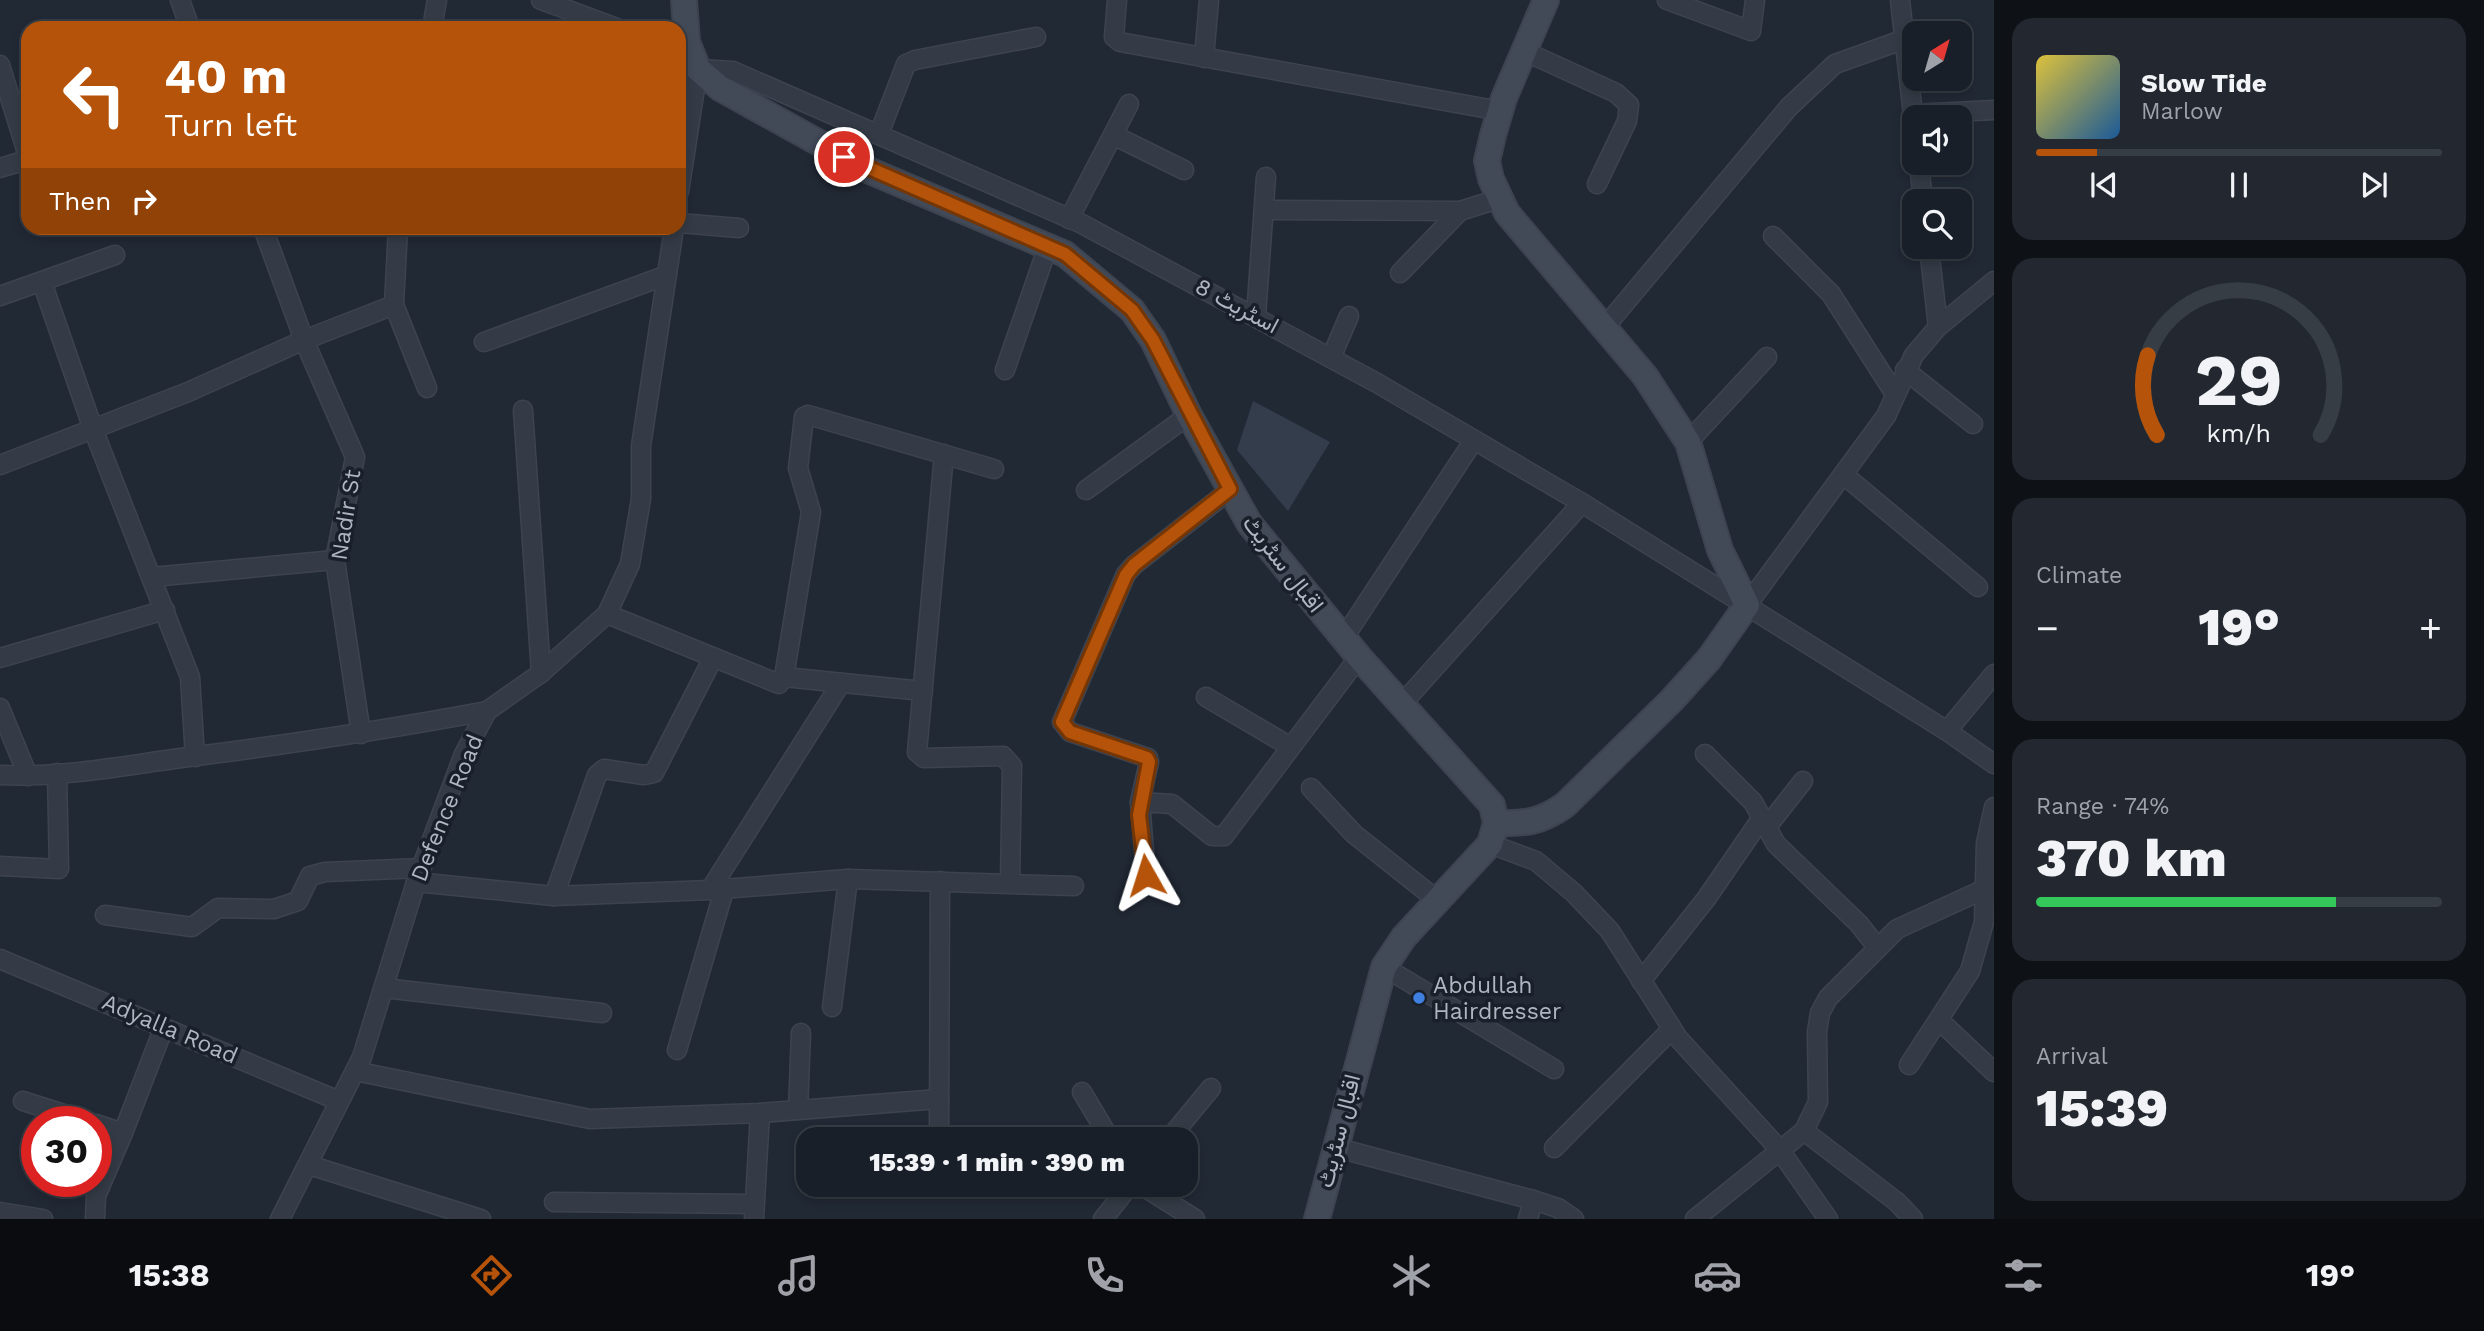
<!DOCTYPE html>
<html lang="en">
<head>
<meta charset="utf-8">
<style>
	body { margin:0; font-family:"Work Sans",Vazirmatn,sans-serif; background:#222730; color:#f1f3f6; height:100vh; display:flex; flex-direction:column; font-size:26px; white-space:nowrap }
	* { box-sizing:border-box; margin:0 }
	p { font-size:23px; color:#9fa2a8 }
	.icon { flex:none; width:38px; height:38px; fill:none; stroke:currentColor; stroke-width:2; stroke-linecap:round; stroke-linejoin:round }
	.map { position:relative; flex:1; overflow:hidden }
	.details { display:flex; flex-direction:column; gap:18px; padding:18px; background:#0e1116; width:490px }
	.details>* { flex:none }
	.banner { position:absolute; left:21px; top:21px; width:665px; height:214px; border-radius:21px; box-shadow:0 4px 10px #0003,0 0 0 2px #373d45; background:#b45309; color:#fff; overflow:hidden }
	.needle { width:46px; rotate:37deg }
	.buttons { position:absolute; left:1902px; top:21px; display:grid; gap:14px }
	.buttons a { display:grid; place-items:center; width:70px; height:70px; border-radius:14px; background:#191f28; box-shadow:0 4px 10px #0003,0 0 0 2px #373d45; font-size:35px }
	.speed { position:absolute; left:21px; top:1106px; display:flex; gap:14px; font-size:35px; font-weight:700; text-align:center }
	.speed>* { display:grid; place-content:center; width:91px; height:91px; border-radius:50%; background:#191f28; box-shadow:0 4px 10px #0003,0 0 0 2px #373d45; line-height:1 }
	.speed .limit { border:10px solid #d22; background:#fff; color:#111 }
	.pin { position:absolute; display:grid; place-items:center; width:60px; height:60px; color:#fff; margin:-30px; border:4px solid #fff; border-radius:50%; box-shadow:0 2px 7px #0007 }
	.me { position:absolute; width:77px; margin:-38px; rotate:354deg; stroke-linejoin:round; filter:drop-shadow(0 0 5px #0008) }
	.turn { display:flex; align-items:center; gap:24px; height:147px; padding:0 28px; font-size:32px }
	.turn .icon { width:91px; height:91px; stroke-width:2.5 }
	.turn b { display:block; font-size:49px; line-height:60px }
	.then { display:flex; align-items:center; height:66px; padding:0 28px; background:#0003; gap:14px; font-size:26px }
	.big { font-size:52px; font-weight:800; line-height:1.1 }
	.details .widget { flex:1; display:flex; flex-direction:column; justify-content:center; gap:10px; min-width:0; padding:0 24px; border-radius:21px; background:#222730 }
	.details .dial { align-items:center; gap:0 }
	.dial svg { height:182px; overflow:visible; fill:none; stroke:#373d45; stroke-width:7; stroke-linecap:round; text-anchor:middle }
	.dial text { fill:#f1f3f6; stroke:none }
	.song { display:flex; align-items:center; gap:21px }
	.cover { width:84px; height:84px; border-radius:10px; background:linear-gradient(135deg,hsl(50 70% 55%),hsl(210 70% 35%)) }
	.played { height:7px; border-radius:4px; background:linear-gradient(90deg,#b45309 15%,#373d45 15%) }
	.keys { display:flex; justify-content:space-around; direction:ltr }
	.heat { display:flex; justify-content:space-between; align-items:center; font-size:38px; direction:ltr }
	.charge { height:10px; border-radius:5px; background:linear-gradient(90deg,#34c759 74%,#373d45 0) }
	.trip { position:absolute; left:796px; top:1127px; width:402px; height:70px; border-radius:21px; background:#191f28; box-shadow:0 4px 10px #0003,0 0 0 2px #373d45; font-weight:800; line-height:70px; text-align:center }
	.tab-bar { display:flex; height:112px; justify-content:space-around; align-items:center; background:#0a0c10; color:#9fa2a8 }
	.tab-bar .icon { width:49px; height:49px }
	.tab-bar .active { color:#b45309 }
	.tab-bar b { font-size:32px; color:#f1f3f6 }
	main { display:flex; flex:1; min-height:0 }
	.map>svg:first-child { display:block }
	.building { fill:#333d4c }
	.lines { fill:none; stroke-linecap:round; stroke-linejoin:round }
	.street-casing { stroke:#3d444f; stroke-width:21 }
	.secondary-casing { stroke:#3d444f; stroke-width:28 }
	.street { stroke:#343b46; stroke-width:18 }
	.secondary { stroke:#424a58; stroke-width:24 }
	.route-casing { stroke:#753606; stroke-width:18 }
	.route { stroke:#b45309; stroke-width:12 }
	.shop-dot { fill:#3f7fe0; stroke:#1a202a; stroke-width:2.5 }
	.labels { text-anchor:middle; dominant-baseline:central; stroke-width:7; stroke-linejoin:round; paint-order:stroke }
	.street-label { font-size:23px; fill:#aeb6c3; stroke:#1a202a }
	.poi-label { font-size:23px; fill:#aeb6c3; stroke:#1a202a; text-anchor:start }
</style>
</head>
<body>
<main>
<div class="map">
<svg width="1994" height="1219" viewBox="0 0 1994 1219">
	<rect width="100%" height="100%" fill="#212935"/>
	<path class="building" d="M1253,401L1330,442L1288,511L1237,450Z"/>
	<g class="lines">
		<g class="street-casing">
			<g id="street">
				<path d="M180,0L190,28"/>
				<path d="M541,0L617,28"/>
				<path d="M1117,0L1114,37L1120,42L1500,111"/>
				<path d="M1667,0L1751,31L1755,0"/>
				<path d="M1900,0L1914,124"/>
				<path d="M432,28L437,0"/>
				<path d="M1524,51L1616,93L1629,105L1627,121L1597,184"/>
				<path d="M1204,58L1209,0"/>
				<path d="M0,65L28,156L20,162L0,168"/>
				<path d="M1913,114L1994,110"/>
				<path d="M879,134L906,64L915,60L1036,37"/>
				<path d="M1113,135L1184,170"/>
				<path d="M1919,163L1923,201"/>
				<path d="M679,192L698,69L733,71L1082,224L1377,383L1582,503L1947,731L1994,764"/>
				<path d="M1265,210L1460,211L1498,199"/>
				<path d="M1069,219L1129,104"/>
				<path d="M679,223L739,228"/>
				<path d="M263,228L304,340L355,457L335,560L361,734"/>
				<path d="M398,228L394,305L427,388"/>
				<path d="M1773,236L1831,294L1895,394"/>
				<path d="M1929,247L1938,327"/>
				<path d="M1400,273L1460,211"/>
				<path d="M42,282L93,429L190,677L195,757"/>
				<path d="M0,296L115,255"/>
				<path d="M1256,316L1266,177"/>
				<path d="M1604,328L1789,107L1835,64L1905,39"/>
				<path d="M484,342L667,275"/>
				<path d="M1331,358L1349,316"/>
				<path d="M1005,370L1048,246"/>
				<path d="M1905,370L1973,424"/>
				<path d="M523,410L541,673"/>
				<path d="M1688,442L1767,357"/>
				<path d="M944,454L917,752L924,758L1003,756L1012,766L1010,883"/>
				<path d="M0,465L188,392L304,340L394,305"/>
				<path d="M1844,475L1978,587"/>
				<path d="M1086,490L1189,415"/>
				<path d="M152,577L335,560"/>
				<path d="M1747,605L1886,416L1914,355L1938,327L1994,281"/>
				<path d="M607,614L779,684L784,677L811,512L798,468L804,417L808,415L994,469"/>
				<path d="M1343,639L1474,440"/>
				<path d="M0,658L165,610"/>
				<path d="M784,677L923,691"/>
				<path d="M1206,697L1291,747"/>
				<path d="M1401,705L1582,503"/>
				<path d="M0,708L28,776"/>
				<path d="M1947,731L1994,674"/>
				<path d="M1705,754L1753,802L1776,844L1859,924L1877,947"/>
				<path d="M0,775C60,778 121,766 181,758C284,745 385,730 487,711"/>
				<path d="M1311,788L1354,834L1437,900"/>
				<path d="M1140,802L1149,762L1148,758L1070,732L1062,722L1126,574L1134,565L1230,490"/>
				<path d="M1766,828L1803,781"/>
				<path d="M1490,844L1536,861L1574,893L1610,931L1678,1038L1779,1149L1828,1219"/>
				<path d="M0,866L59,869L57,773"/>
				<path d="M1146,875L1140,802L1172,804L1212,836H1224L1359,657"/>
				<path d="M416,882L554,896L710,890L848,879L1074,886"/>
				<path d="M710,890L841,683"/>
				<path d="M554,896L597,775L604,769L644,775L654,773L713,658"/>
				<path d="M105,915L192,927L218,908L274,909L298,901L310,876L325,872L422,868"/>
				<path d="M0,959L339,1101"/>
				<path d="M1384,967L1554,1069"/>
				<path d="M1641,981L1706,899L1761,819"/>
				<path d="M384,988L602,1013"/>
				<path d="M832,1007L848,879"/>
				<path d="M1940,1021L1994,1072"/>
				<path d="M677,1050L725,887"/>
				<path d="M1909,1065L1970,971L1984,922L1986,843L1994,807"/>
				<path d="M355,1071L590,1119L760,1113L939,1099"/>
				<path d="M1082,1092L1110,1139"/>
				<path d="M23,1101L89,1122"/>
				<path d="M798,1110L801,1033"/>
				<path d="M96,1124L123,1133L164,1027"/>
				<path d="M1804,1131L1897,1202L1913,1219"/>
				<path d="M939,1139L940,881"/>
				<path d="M1169,1139L1211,1088"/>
				<path d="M1334,1147L1533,1200L1558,1208L1574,1219"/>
				<path d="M1554,1148L1672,1029"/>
				<path d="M309,1165L481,1219"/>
				<path d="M1141,1185L1195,1219"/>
				<path d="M554,1202L754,1204"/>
				<path d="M0,1212L43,1219"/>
				<path d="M95,1219L96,1196L123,1133"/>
				<path d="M280,1219L362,1057L416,882L464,754L487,711L541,673L607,614L630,564L641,499V446L674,228"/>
				<path d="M754,1219L760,1113"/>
				<path d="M1103,1219L1130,1185"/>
				<path d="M1528,1219L1533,1200"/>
				<path d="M1695,1219L1804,1131L1818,1102L1817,1032L1820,1013L1828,998L1897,929L1987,888"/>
			</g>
		</g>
		<g class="secondary-casing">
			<g id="secondary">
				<path d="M684,0L687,42L698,69L720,88L868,170L1065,254L1132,310L1153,340L1189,415L1249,523L1359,657L1492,805L1496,823L1490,844L1404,937L1384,967L1317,1219"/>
				<path d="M1496,823C1525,824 1541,822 1565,805L1672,700L1709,659L1747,605L1720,550L1688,442L1645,376L1507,213L1491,179L1487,161L1493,135L1504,98L1546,0"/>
			</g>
		</g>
		<use href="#street" class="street"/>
		<use href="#secondary" class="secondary"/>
	</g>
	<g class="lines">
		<g class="route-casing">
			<path id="route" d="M844,157L1065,254L1132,310L1153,340L1230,489L1134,565L1126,575L1062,722L1070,732L1147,758L1149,762L1139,815L1146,875"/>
		</g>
		<use href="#route" class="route"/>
	</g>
	<circle class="shop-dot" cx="1419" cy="998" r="7"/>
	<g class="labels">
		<g class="street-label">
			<text transform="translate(1237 306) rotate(28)">اسٹریٹ 8</text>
			<text transform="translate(346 515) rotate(-81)">Nadir St</text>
			<text transform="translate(1283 564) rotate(52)">اقبال سٹریٹ</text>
			<text transform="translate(447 808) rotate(-68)">Defence Road</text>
			<text transform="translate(170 1029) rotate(23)">Adyalla Road</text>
			<text transform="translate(1339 1131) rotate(-76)">اقبال سٹریٹ</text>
		</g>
		<g class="poi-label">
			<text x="1433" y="985">Abdullah<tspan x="1433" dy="26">Hairdresser</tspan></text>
		</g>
	</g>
</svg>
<div class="buttons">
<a><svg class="needle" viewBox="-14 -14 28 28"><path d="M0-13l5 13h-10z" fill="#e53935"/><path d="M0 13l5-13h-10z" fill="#9fa2a8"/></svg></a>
<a><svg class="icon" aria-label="sound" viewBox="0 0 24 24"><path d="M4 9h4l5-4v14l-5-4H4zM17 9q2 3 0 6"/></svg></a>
<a><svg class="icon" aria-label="search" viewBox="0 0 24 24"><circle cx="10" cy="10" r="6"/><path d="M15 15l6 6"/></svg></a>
</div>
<div class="speed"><div class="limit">30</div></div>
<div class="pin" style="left:844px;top:157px;background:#d93025"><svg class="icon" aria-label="arrive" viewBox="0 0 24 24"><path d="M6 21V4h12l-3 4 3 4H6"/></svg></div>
<svg class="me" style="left:1146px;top:875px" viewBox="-20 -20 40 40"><path d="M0-17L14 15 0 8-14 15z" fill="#b45309" stroke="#fff" stroke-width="4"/></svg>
<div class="trip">15:39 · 1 min · 390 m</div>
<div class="banner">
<div class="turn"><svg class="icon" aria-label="left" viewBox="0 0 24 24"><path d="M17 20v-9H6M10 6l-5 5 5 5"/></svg><div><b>40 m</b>Turn left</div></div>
<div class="then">Then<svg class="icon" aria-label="right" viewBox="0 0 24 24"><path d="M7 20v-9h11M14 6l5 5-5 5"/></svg></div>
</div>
</div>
<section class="details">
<div class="widget">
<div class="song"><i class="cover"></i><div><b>Slow Tide</b><p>Marlow</p></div></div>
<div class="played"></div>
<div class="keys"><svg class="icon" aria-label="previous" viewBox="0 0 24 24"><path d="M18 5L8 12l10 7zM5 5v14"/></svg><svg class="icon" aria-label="pause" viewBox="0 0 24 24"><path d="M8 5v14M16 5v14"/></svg><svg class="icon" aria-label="next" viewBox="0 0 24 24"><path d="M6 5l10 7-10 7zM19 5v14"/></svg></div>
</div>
<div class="widget dial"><svg viewBox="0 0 100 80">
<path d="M14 69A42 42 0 1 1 86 69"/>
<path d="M14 69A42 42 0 0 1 10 34" stroke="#b45309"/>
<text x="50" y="56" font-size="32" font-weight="700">29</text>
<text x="50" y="72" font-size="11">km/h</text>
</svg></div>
<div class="widget"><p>Climate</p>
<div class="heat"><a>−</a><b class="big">19°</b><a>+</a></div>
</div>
<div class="widget"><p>Range · 74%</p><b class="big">370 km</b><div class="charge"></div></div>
<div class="widget"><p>Arrival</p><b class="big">15:39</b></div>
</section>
</main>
<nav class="tab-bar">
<b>15:38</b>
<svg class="icon active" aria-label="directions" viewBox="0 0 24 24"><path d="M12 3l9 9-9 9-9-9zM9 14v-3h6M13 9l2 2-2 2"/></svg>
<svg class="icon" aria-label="music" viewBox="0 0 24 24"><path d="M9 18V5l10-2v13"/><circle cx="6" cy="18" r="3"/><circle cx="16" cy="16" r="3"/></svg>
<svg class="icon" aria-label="phone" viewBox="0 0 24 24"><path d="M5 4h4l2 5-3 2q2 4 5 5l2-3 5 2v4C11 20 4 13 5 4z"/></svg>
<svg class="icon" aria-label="climate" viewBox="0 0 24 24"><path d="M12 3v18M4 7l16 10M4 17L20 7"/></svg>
<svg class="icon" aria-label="car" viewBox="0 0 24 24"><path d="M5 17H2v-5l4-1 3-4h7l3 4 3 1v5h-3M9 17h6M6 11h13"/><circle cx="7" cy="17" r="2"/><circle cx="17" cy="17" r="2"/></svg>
<svg class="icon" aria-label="filters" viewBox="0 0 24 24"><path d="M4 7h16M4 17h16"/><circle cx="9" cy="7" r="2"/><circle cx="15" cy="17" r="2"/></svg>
<b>19°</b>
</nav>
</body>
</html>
